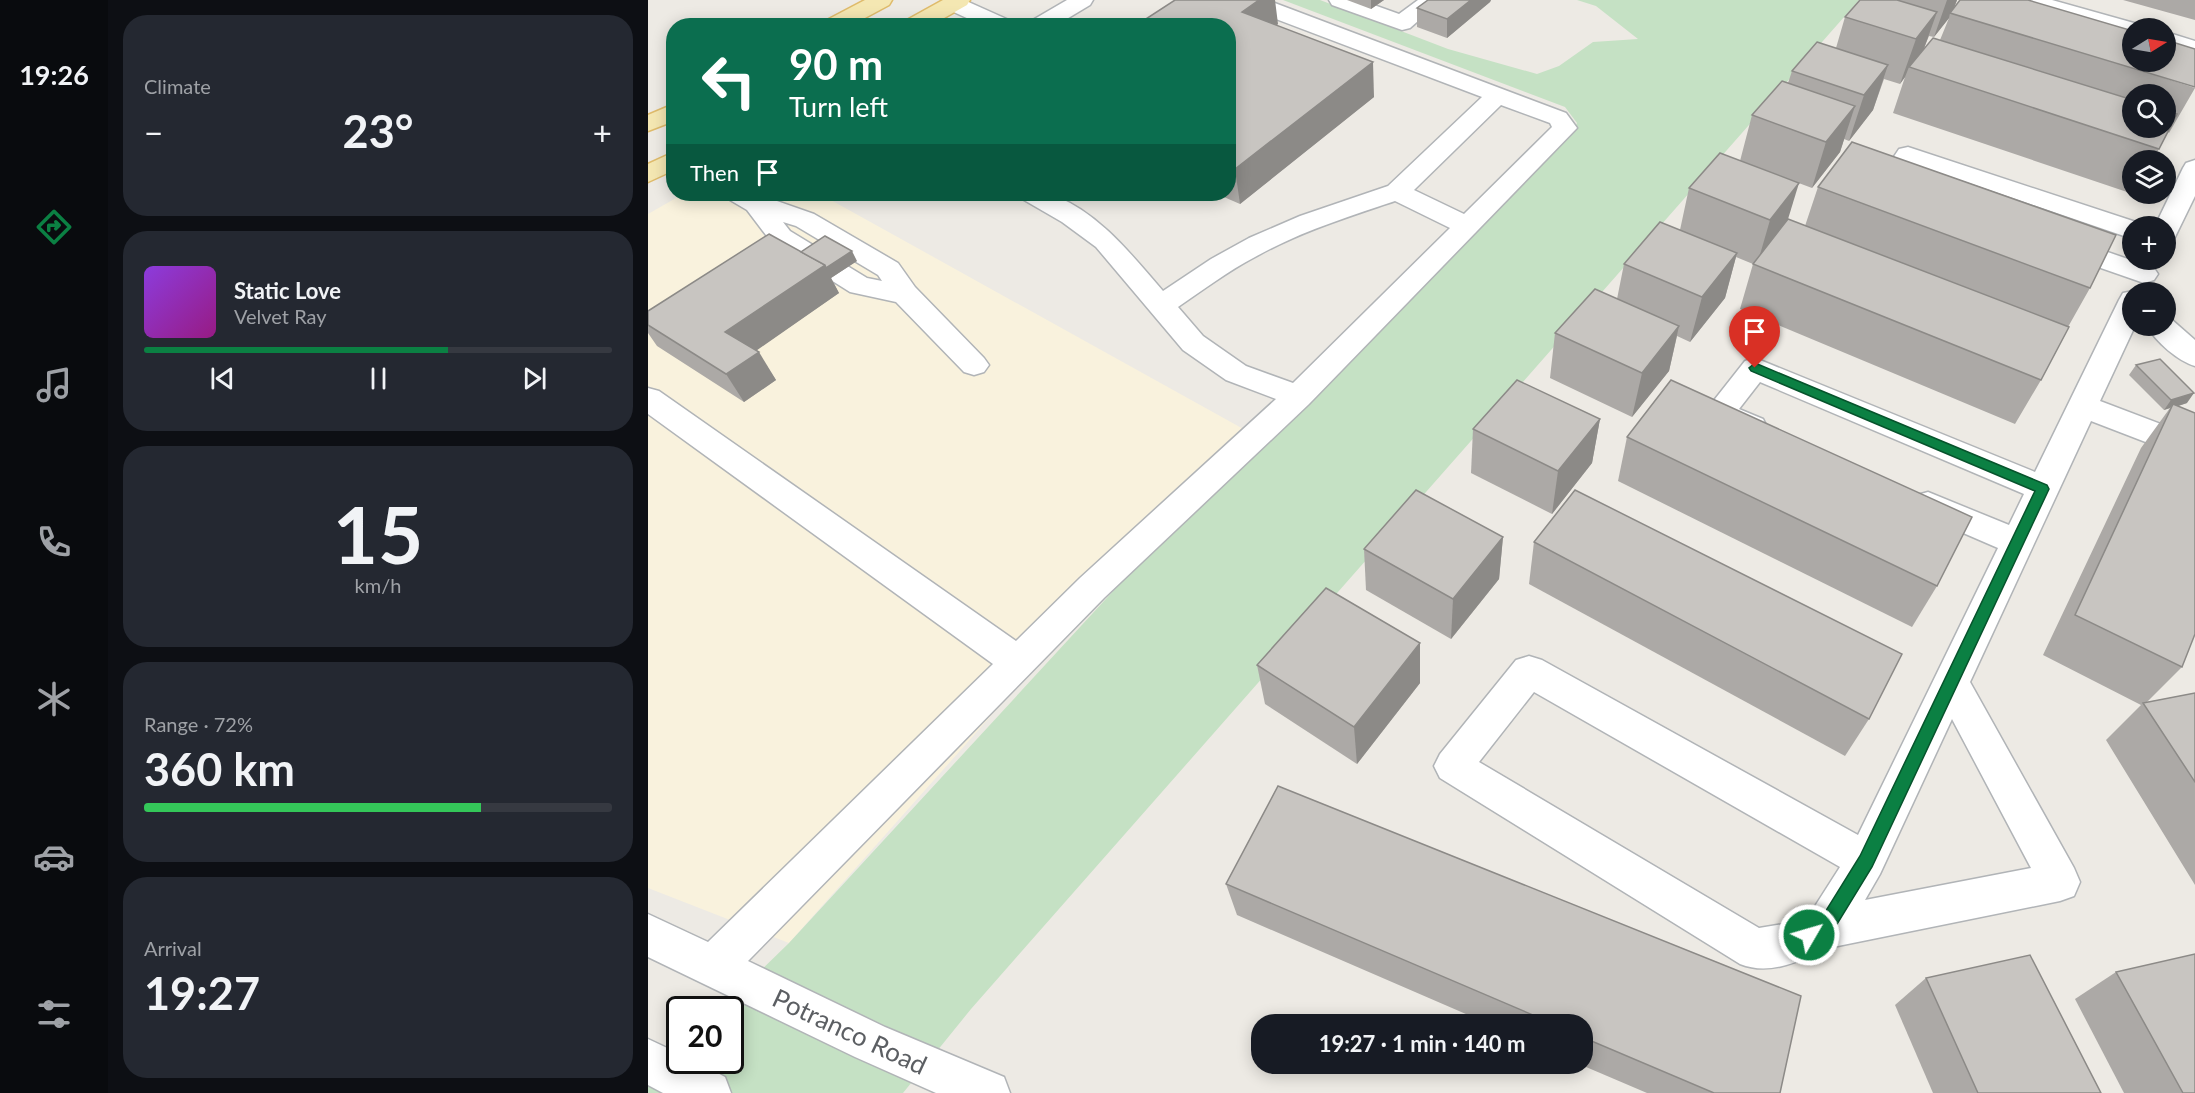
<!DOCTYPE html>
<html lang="en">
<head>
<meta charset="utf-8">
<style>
	body { margin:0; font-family:Lato,sans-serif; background:#242831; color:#f1f3f6; height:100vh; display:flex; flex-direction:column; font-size:22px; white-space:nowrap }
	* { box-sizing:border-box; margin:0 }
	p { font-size:20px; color:#9ea1a6 }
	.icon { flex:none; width:33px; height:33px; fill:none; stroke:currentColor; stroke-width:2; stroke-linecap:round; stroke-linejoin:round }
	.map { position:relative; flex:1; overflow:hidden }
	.panel { display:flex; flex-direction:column; gap:15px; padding:15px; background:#0d0f14; width:540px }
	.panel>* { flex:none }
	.guide { position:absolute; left:18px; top:18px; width:570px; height:183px; border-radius:24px; box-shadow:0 3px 15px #0003; background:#0b6e4f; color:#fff; overflow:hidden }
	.needle { width:39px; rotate:79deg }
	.fabs { position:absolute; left:1474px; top:18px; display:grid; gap:12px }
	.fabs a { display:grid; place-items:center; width:54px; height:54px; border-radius:50%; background:#171b24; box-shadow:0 3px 15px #0003; font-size:30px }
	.speed { position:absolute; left:18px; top:996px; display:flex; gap:12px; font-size:30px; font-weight:700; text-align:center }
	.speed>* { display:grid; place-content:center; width:78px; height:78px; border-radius:50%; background:#171b24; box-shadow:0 3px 15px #0003; line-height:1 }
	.speed .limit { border:3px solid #111; border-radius:9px; background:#fff; color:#111 }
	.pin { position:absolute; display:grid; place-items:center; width:51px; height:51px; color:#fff; margin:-62px -26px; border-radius:50% 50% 50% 0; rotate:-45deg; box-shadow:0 0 6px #0007 }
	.pin .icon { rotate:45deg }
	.me { position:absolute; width:66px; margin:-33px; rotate:52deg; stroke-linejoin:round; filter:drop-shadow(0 0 4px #0008) }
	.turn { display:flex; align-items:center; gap:21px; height:126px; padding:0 24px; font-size:27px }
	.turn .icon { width:78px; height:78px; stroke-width:2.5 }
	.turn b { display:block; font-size:42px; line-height:51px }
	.then { display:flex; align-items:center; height:57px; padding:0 24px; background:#0003; gap:12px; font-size:22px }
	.big { font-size:45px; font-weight:700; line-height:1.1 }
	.panel .card { flex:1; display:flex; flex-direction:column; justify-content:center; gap:9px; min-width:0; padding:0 21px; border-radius:24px; background:#242831 }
	.panel .dial { align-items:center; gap:0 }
	.dial b { font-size:78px; line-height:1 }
	.song { display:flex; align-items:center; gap:18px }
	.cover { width:72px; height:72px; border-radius:9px; background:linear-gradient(135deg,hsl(270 70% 55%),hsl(310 70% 35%)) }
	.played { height:6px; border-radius:3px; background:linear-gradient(90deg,#0b8043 65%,#363941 65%) }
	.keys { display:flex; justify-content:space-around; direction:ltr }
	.heat { display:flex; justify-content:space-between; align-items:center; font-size:33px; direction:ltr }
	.charge { height:9px; border-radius:4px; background:linear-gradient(90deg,#34c759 72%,#363941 0) }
	.trip { position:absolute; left:603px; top:1014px; width:342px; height:60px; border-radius:24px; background:#171b24; box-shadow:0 3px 15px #0003; font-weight:700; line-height:60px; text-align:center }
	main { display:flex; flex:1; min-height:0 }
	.dock { display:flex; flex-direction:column; width:108px; justify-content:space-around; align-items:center; background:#090b0e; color:#9ea1a6 }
	.dock .icon { width:42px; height:42px }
	.dock .on { color:#0b8043 }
	.dock b { font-size:27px; color:#f1f3f6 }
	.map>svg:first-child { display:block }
	.commercial { fill:#f9f2dd }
	.green { fill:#c5e1c4 }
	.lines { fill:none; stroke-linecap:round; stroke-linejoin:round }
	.minor-casing { stroke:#b1b4b7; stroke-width:3 }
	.major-casing { stroke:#dfbb6b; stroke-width:3 }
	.minor { fill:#fff; fill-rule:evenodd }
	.major { fill:#f4e7b2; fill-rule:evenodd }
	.wall { fill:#aca9a6; fill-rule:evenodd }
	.shaded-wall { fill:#8c8a87 }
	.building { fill:#c8c5c1; stroke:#8c8a87; stroke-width:1.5 }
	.route { fill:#0b8043; stroke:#07532c; stroke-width:1.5 }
	.labels { text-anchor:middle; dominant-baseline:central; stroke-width:6; stroke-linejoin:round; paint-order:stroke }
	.near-street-label { font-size:26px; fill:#5c5f63; stroke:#fff }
</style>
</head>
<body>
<main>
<nav class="dock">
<b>19:26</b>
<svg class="icon on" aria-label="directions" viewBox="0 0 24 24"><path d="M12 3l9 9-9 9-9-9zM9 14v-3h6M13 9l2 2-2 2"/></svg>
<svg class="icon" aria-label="music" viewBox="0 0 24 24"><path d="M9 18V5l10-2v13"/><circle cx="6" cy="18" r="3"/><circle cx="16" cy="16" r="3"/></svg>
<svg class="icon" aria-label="phone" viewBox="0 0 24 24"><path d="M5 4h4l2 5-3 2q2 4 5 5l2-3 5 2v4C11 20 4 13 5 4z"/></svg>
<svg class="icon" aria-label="climate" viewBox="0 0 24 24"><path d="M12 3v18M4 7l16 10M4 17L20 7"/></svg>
<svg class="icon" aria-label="car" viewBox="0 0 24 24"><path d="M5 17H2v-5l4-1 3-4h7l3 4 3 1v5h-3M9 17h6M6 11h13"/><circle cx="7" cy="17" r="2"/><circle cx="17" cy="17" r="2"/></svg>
<svg class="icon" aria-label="filters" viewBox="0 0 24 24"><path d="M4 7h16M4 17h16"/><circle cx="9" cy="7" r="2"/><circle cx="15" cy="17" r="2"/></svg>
</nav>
<section class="panel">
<div class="card"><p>Climate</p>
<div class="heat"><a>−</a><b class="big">23°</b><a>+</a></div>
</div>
<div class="card">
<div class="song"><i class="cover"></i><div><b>Static Love</b><p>Velvet Ray</p></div></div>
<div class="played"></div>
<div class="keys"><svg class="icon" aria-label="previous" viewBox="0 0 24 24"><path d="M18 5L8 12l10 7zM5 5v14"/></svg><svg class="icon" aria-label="pause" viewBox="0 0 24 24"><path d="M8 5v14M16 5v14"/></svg><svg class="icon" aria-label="next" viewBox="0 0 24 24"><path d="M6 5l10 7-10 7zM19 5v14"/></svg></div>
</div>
<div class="card dial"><b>15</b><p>km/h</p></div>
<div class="card"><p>Range · 72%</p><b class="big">360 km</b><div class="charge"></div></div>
<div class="card"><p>Arrival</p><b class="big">19:27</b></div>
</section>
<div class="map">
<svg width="1547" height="1093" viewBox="0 0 1547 1093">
	<rect width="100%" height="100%" fill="#edeae4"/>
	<path class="commercial" d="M35,194H172L608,436L447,599L141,943L0,888V214Z"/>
	<path class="green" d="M635,0H672L800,49L889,74L911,66L945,42L990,39L948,6L929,0H1211L323,1009L255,1093H0V1082L31,1051L32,1060H82V1010L73,1009L141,943L608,436L672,379L925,133L929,123L917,107Z"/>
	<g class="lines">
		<g class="minor-casing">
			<g id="minor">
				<path d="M296,0H316L363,21L366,26H336L297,8L294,3Z"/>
				<path d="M419,0H445L442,5L407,26H380L383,21Z"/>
				<path d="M588,0H619L918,113L929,128L661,404L456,598L100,961L237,1027L356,1077L362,1093H288L207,1057L0,957V914L60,942L345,664L0,414V388L11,391L368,641L432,578L628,399L578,380L535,350L448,247L414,222L376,200L373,194C382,194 396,191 405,195C451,213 483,254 515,291L563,259L601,238L652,216L740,186L834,97L591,5ZM853,105L902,123L904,127L816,214L766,190ZM747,201L802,228L645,383L598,366L555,336L530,307C555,290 580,271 607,257C651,232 700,217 747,201Z"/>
				<path d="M681,0H712L751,14L770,0H794L762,28L754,30L684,5Z"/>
				<path d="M1369,0H1404L1493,25L1495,28H1485V37L1372,5Z"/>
				<path d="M1518,32L1547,41V55L1518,46Z"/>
				<path d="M1260,147L1494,224L1496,226H1485V238L1476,236L1266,164L1255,182L1263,184L1267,190L1263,196C1251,199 1235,196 1227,185L1251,149Z"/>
				<path d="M1547,160V196L1527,237L1518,239V226H1507L1535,168L1538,163Z"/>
				<path d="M78,194H109L166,214L250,263L267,287L336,358L341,365L336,372L326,375L316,372L248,302L202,292L124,243L99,210L82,200ZM135,222L148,226L230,275L234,281L219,278L142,231Z"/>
				<path d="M1413,236L1506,268L1510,274L1506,280L1496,283L1404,251L1400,245L1404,239Z"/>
				<path d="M1485,291L1492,292H1485V326H1487L1452,401L1547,437V461L1443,421L1322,682L1426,868L1432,882L1426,896L1412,901L1180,948C1152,961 1122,976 1092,964L792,778L786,766L792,754L868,660L881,656L894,660L1210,835L1350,548L1269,513L1264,504L1269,495L1280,492L1361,525L1376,494L1112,382L1091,409L1115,419L1119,427L1115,435L1104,438L1093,435L1060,421L1056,413L1097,361L1107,358L1387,472L1471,300L1475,293ZM886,692L1192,867L1162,914L1142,923L1111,928L831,762ZM1304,719L1383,868L1217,900L1232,874Z"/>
				<path d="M1518,318L1523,319L1547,340V366C1530,361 1508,342 1499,326H1518Z"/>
				<path d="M0,1039L32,1054V1060H45L77,1077L83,1093H15L0,1085Z"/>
			</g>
		</g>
		<g class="major-casing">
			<g id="major">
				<path d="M217,0H244L241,5L202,26H174L177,21Z"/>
				<path d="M295,0H322L319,5L282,26H254L257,21Z"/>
				<path d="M26,104V121L0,131V115Z"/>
				<path d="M26,152V170L0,182V164Z"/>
			</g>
		</g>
		<use href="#minor" class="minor"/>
		<use href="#major" class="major"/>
	</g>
	<g class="wall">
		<path d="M699,0H736L723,9Z"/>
		<path d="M780,0H843L842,2L799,38L769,27V8Z"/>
		<path d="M1212,0H1309L1306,8L1547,88L1521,133L1520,132L1505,160H1485V194L1245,113L1257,77L1252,84L1236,79L1225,110L1201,141L1196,139L1192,152L1164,188L1092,161L1104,115L1140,83L1144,71L1188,48L1197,17ZM1301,18L1292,40L1276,48L1281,36L1286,37ZM1485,94H1518V128H1485Z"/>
		<path d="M1475,0H1547V20Z"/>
		<path d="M630,24L629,25L726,97L592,204L569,194H580V26Z"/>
		<path d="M1170,187L1442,288L1420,327L1393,380L1367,424L1092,309L1105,264L1088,257L1077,298L1042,342L1029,336L1021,371L984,417L902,378L907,333L969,299L976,264L1032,230L1041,188L1140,219L1157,226Z"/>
		<path d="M153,252L209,261L183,278L191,293L108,350L128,380L96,402L9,346L0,333V311Z"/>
		<path d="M1488,365L1539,403L1530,406L1534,667L1499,702L1547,693V885L1458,740L1493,705L1395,655L1493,448L1522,408L1516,410L1481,375Z"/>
		<path d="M952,419L944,463L904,514L823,473L825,429Z"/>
		<path d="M979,437L1289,586L1264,627L970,481Z"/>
		<path d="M855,537L851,579L803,639L718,590L716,549Z"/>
		<path d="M886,542L1221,719L1197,756L881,584Z"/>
		<path d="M609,665L772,683L709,764L617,704Z"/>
		<path d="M578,884L1132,1093H999L931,1064H934V1024H841L589,915Z"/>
		<path d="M1468,972L1547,1093H1476L1427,999Z"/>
		<path d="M1278,978L1453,1093H1285L1247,1005Z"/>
	</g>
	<g class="shaded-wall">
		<path d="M611,0H627L630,24L598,46L594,12Z"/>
		<path d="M723,0H736L723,9Z"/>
		<path d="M823,0H843L842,2L799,38V19Z"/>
		<path d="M1299,0H1309L1304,13H1302L1301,18L1286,37Z"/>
		<path d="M1289,12L1273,57L1261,67L1257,77L1252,84L1268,39Z"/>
		<path d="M725,62L726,97L592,204L587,169Z"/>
		<path d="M1240,65L1225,110L1201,141L1216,95Z"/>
		<path d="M1207,106L1192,152L1164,188L1178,142Z"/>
		<path d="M1151,183L1137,229L1109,265L1122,220Z"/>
		<path d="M204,251L209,261L183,278L191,293L95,360L77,332L177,265Z"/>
		<path d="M1089,253L1077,298L1042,342L1054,297Z"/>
		<path d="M1031,326L1021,371L984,417L994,373Z"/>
		<path d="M111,352L128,380L96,402L78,374Z"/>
		<path d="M1546,393L1539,403L1524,408L1525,404L1522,408L1516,410L1523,400Z"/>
		<path d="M952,419L944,463L904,514L910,471Z"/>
		<path d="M855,537L851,579L803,639L805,599Z"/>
		<path d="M772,643V683L709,764L706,727Z"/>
	</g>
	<g class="building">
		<path d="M527,0H611L594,12L725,62L587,169L580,166V26H487Z"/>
		<path d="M780,0H823L799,19L769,8Z"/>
		<path d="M1212,0H1249L1289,12L1268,39L1197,17Z"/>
		<path d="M1312,0H1380L1485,31V62H1518V40L1547,49V87L1302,13Z"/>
		<path d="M1285,38L1485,100V128H1518V111L1529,114L1511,149L1261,67Z"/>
		<path d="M1169,42L1240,65L1216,95L1144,71Z"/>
		<path d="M1134,81L1207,106L1178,142L1104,115Z"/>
		<path d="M1204,142L1468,235L1442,288L1170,187Z"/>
		<path d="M1072,153L1151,183L1122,220L1041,188Z"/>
		<path d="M1140,219L1421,327L1393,380L1105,264Z"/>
		<path d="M1012,222L1089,253L1054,297L976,264Z"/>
		<path d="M121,234L177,265L77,332L111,352L78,374L0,325V311Z"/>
		<path d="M177,236L204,251L178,268L177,265L153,252Z"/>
		<path d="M947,289L1031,326L994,373L907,333Z"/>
		<path d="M1512,359L1546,393L1523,400L1488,365Z"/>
		<path d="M869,380L952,419L910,471L825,429Z"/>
		<path d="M1023,380L1324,517L1289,586L979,437Z"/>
		<path d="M1525,404L1547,413V634L1534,667L1427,615Z"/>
		<path d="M768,490L855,537L805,599L716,549Z"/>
		<path d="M927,490L1254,654L1221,719L886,542Z"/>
		<path d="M678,588L772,643L706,727L609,665Z"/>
		<path d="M1547,693V782L1495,703Z"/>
		<path d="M630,786L1153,996L1132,1093H1066L934,1037V1024H906L578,884Z"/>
		<path d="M1547,954V1093H1535L1468,972Z"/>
		<path d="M1382,955L1453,1093H1330L1278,978Z"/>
	</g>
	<path class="route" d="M1107,363L1399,485L1401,489L1224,867L1183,934L1161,944L1155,941L1152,935L1155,929L1171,922L1212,856L1387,491L1103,371L1101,368Z"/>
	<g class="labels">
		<g class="near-street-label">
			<text transform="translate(202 1031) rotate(25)">Potranco Road</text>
		</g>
	</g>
</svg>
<div class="fabs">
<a><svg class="needle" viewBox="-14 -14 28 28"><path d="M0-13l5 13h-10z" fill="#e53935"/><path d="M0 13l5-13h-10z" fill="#9ea1a6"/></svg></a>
<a><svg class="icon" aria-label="search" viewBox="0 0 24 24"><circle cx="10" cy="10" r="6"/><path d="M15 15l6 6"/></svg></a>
<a><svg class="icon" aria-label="layers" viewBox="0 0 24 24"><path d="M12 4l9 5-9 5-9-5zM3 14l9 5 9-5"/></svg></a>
<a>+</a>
<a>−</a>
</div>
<div class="speed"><div class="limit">20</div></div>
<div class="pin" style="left:1107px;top:368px;background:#d93025"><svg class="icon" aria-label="arrive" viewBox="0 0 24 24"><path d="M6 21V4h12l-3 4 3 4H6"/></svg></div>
<svg class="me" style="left:1161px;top:935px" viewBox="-20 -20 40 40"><circle r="17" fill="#0b8043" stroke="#fff" stroke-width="3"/><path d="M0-11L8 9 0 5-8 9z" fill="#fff"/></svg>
<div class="trip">19:27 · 1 min · 140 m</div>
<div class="guide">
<div class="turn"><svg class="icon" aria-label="left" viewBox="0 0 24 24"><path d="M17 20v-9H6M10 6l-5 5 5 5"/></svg><div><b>90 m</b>Turn left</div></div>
<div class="then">Then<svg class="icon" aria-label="arrive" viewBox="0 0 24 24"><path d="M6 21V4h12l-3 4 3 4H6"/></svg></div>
</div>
</div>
</main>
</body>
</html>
